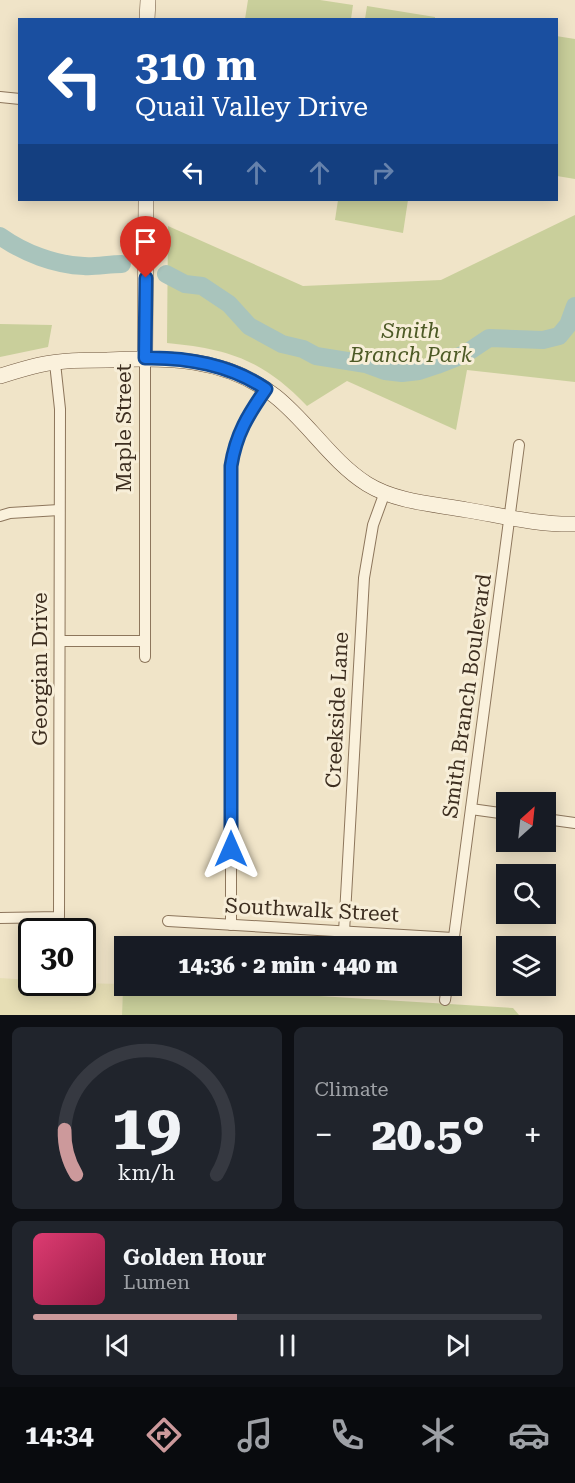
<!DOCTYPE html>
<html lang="en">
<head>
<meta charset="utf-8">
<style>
	body { margin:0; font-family:"Roboto Serif",serif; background:#20242c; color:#f1f3f6; height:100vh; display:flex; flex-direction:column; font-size:22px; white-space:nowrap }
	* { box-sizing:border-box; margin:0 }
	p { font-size:20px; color:#9ea1a6 }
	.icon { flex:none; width:33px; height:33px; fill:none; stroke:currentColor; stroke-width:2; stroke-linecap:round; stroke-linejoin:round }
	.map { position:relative; height:1015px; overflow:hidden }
	.panel { display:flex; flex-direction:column; gap:12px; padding:12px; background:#0d0f14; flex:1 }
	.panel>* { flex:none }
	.banner { position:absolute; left:18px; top:18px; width:540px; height:183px; border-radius:0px; box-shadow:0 3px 15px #0003; background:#1a4fa0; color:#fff; overflow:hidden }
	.needle { width:39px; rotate:27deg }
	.buttons { position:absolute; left:496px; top:792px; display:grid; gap:12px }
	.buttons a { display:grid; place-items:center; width:60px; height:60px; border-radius:0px; background:#171b24; box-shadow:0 3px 15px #0003; font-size:30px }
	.speed { position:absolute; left:18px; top:918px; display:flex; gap:12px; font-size:30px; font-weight:700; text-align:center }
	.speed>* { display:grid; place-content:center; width:78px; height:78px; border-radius:50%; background:#171b24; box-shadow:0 3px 15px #0003; line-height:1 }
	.speed .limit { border:3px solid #111; border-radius:9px; background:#fff; color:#111 }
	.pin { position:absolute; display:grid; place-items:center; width:51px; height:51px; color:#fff; margin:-62px -26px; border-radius:50% 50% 50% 0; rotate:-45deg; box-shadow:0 0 6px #0007 }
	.pin .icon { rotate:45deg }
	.me { position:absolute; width:66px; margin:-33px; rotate:0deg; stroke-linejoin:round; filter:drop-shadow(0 0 4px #0008) }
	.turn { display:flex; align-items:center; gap:21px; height:126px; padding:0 18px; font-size:27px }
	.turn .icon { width:78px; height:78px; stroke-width:2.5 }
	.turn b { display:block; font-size:42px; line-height:51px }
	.lanes { display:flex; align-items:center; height:57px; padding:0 18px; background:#0003; justify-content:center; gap:30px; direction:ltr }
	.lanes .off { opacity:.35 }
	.big { font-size:45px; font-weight:800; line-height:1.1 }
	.panel .card { flex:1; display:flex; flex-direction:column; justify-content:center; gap:9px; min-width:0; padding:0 21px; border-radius:9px; background:#20242c }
	.panel .dial { align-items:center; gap:0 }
	.dial svg { height:156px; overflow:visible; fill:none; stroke:#363941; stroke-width:7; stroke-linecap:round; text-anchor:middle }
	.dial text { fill:#f1f3f6; stroke:none }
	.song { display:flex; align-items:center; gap:18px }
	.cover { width:72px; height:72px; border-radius:9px; background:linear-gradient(135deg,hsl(340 70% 55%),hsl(340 70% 35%)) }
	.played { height:6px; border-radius:3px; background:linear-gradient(90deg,#cc999b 40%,#363941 40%) }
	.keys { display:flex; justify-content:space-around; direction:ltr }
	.heat { display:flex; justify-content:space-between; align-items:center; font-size:33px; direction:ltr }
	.panel .tiles { flex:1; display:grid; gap:12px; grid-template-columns:1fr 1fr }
	.card:last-child { grid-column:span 2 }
	.trip { position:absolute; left:114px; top:936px; width:348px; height:60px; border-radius:0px; background:#171b24; box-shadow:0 3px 15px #0003; font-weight:800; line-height:60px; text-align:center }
	.tab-bar { display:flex; height:96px; justify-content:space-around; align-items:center; background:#090b0e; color:#9ea1a6 }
	.tab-bar .icon { width:42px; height:42px }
	.tab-bar .active { color:#cc999b }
	.tab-bar b { font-size:27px; color:#f1f3f6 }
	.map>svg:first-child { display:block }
	.farmland { fill:#e6deb5 }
	.green { fill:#c9cf9b }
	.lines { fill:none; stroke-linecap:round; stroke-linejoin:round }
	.river { stroke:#a9c4bc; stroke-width:18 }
	.street-casing { stroke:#8d765c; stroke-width:12 }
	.secondary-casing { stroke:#6f573f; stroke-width:16 }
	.street { stroke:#faf1dc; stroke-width:10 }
	.secondary { stroke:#faf1dc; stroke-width:15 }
	.route-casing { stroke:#114b97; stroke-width:15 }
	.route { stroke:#1a73e8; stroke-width:10 }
	.labels { text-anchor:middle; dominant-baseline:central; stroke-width:6; stroke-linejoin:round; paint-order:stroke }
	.park-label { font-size:21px; font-style:italic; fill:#4d5a26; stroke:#f7eed8 }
	.street-label { font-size:21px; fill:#3d2e20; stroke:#f7eed8 }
</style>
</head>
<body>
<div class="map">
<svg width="575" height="1015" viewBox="0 0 575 1015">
	<rect width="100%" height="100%" fill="#f0e4c8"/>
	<path class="farmland" d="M0,978L31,980L32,982L123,984L122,1015H0Z"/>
	<g class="green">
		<path d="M248,0H320L353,5L351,19H245Z"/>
		<path d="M367,6L435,17V19H365Z"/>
		<path d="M556,36L575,39V179L557,176Z"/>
		<path d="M338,200H408L403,233L335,220Z"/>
		<path d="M575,215V382L467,370L456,430L347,381L307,406C263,360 229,349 167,343L168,226L303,286L441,280Z"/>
		<path d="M0,324L52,325L48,347L0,357Z"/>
		<path d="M123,984L513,1008L519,1015H122Z"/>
	</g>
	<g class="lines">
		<g class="river">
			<path d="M0,236C24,253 55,265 84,266C95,267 109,264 122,264"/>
			<path d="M166,274L185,284L202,286L229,304L249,326L282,344L303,349L316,356L366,364L385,371L402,373L419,371L437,365L465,354L489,338L543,340L559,336L568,325L575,306"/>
		</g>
		<g class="street-casing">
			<g id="street">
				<path d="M0,97L20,99"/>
				<path d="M0,516L10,513L59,510"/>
				<path d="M61,641H144"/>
				<path d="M145,657V358"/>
				<path d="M471,809L507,814"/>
				<path d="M546,819L575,823"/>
				<path d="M0,918L59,917L60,409L55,363"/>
				<path d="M168,921L453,938"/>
				<path d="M231,925V466C236,434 249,415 266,389"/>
				<path d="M344,932L364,578L373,525L385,492"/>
				<path d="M452,952L519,445"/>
				<path d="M445,1000L447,986"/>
			</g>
		</g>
		<g class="secondary-casing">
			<g id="secondary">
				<path d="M147,20L148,0"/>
				<path d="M145,358L146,200"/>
				<path d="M0,376C13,372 26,368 39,365C61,360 84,360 107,360C166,357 226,357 275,396C308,422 331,461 367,484C396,502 434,504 467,510C503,516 539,525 575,524"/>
			</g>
		</g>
		<use href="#street" class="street"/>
		<use href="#secondary" class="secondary"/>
	</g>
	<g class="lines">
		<g class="route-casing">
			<path id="route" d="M146,278L145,358C186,357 231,365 266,389C248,415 236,434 231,466V849"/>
		</g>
		<use href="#route" class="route"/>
	</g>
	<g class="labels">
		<g class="park-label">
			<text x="411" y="331">Smith<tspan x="411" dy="24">Branch Park</tspan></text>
		</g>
		<g class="street-label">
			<text transform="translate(124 428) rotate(-90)">Maple Street</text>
			<text transform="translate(40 669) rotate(-90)">Georgian Drive</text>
			<text transform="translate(467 696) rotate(-82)">Smith Branch Boulevard</text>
			<text transform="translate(337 710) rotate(-87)">Creekside Lane</text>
			<text transform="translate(312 910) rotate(3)">Southwalk Street</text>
		</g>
	</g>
</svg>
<div class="buttons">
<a><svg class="needle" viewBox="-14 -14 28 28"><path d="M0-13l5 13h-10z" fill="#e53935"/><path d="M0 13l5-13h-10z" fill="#9ea1a6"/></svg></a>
<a><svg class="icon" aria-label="search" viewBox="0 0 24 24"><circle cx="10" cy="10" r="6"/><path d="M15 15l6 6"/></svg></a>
<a><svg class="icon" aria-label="layers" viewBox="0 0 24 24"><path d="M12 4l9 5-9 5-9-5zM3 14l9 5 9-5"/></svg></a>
</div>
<div class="speed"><div class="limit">30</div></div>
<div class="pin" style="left:146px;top:278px;background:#d93025"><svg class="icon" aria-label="arrive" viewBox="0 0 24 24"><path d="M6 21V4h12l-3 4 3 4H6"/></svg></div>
<svg class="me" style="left:231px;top:849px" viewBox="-20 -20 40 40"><path d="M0-17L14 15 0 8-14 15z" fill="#1a73e8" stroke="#fff" stroke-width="4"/></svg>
<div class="trip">14:36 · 2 min · 440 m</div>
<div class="banner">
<div class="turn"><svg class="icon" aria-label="left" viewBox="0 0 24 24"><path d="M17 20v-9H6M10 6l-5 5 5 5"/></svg><div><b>310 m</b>Quail Valley Drive</div></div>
<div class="lanes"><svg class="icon" aria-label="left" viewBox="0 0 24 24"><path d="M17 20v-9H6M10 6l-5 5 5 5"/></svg><svg class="icon off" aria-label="ahead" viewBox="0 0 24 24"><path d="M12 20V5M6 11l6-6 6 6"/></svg><svg class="icon off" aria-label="ahead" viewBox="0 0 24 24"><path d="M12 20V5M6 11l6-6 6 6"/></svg><svg class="icon off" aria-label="right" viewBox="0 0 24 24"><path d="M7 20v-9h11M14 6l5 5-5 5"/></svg></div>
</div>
</div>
<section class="panel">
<div class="tiles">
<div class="card dial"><svg viewBox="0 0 100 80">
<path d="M14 69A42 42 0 1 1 86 69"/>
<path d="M14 69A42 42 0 0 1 8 46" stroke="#cc999b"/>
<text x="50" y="56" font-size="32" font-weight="700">19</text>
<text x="50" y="72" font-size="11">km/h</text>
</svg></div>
<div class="card"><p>Climate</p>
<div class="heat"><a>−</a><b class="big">20.5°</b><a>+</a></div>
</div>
<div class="card">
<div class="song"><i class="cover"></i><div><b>Golden Hour</b><p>Lumen</p></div></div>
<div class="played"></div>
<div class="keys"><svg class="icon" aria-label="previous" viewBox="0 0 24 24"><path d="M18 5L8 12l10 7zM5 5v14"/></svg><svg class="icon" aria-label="pause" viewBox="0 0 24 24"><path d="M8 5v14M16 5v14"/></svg><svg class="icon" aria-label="next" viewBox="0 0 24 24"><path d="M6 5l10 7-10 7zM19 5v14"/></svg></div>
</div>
</div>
</section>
<nav class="tab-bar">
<b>14:34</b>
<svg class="icon active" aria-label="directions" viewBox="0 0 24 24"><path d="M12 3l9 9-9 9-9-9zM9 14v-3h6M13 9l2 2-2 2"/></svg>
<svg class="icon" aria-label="music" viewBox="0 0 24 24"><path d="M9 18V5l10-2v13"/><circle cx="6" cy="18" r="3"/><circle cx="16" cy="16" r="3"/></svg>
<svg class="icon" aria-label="phone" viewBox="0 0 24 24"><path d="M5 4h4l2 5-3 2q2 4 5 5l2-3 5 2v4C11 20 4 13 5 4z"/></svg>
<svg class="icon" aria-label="climate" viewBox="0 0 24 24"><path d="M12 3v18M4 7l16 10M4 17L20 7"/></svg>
<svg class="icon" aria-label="car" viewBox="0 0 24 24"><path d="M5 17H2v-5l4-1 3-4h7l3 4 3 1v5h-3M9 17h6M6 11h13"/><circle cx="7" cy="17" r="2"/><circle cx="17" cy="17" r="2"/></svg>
</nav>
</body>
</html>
